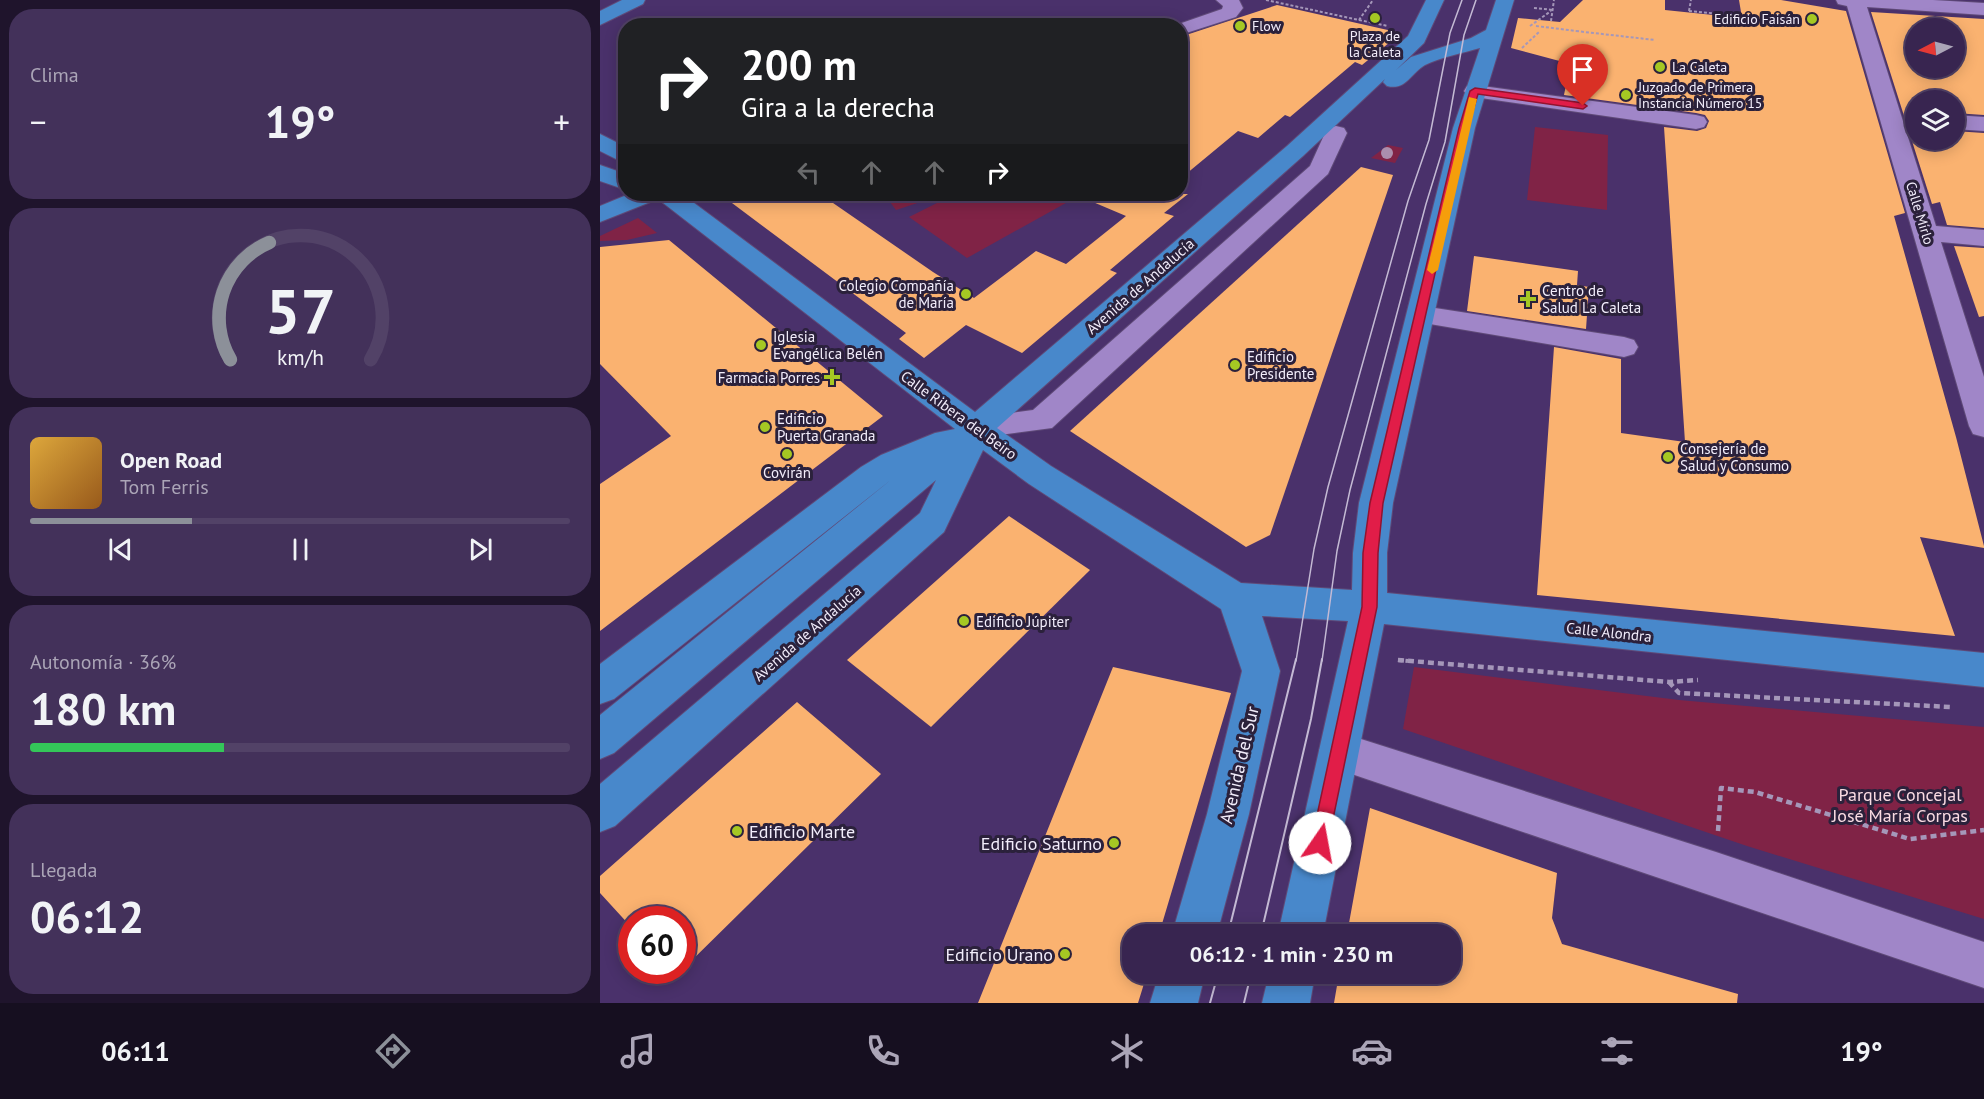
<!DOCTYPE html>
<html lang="es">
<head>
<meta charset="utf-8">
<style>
	body { margin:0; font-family:"PT Sans",sans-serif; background:#43315a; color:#f1f3f6; height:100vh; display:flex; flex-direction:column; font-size:22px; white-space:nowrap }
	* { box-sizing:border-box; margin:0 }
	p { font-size:20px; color:#aba5b7 }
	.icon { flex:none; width:33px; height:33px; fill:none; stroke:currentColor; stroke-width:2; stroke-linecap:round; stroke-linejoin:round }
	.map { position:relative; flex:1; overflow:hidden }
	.sheet { display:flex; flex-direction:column; gap:9px; padding:9px; background:#1f142c; width:600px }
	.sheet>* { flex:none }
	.hud { position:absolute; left:18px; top:18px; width:570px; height:183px; border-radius:24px; box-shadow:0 3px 15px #0003,0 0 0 2px #524267; background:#202124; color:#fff; overflow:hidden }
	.needle { width:39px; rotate:264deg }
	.controls { position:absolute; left:1305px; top:18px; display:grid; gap:12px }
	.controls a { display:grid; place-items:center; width:60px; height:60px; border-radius:50%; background:#382550; box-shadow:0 3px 15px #0003,0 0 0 2px #524267; font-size:30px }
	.speed { position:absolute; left:18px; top:906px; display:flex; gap:12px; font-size:30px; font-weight:700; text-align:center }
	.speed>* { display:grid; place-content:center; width:78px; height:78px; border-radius:50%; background:#382550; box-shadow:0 3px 15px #0003,0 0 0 2px #524267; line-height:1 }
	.speed .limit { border:9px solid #d22; background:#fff; color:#111 }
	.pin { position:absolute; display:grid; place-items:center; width:51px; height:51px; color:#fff; margin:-62px -26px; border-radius:50% 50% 50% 0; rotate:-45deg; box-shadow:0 0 6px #0007 }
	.pin .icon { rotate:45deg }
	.me { position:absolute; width:66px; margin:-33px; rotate:12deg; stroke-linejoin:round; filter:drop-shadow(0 0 4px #0008) }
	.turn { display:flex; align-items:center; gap:21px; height:126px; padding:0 24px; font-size:27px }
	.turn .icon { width:78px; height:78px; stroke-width:2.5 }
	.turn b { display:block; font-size:42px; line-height:51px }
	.lanes { display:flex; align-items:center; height:57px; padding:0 24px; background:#0003; justify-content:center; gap:30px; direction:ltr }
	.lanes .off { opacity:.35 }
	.big { font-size:45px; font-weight:700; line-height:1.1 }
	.sheet .card { flex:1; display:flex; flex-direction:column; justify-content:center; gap:9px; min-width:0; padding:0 21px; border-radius:24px; background:#43315a }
	.sheet .dial { align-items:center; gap:0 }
	.dial svg { height:156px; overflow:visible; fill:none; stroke:#524267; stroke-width:7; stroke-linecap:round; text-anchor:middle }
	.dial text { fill:#f1f3f6; stroke:none }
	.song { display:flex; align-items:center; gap:18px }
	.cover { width:72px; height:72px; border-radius:9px; background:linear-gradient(135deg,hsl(40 70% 55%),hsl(30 70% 35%)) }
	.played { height:6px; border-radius:3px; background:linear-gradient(90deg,#8c9099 30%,#524267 30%) }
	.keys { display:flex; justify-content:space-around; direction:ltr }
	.heat { display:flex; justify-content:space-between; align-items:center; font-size:33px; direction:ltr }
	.charge { height:9px; border-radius:4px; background:linear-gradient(90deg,#34c759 36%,#524267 0) }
	.trip { position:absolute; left:522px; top:924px; width:339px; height:60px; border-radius:24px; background:#382550; box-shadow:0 3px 15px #0003,0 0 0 2px #524267; font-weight:700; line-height:60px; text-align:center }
	.tabs { display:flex; height:96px; justify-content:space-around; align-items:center; background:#160f20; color:#aba5b7 }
	.tabs .icon { width:42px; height:42px }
	.tabs .on { color:#8c9099 }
	.tabs b { font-size:27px; color:#f1f3f6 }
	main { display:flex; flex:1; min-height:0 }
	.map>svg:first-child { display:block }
	.green { fill:#802346 }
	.building { fill:#fab270; fill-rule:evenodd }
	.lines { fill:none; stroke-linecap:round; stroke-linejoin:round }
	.minor-casing { stroke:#5f4a78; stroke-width:2 }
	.major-casing { stroke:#5f4a78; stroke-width:2 }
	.path-far2 { stroke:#a597b9; stroke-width:2; stroke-dasharray:3 2; stroke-linecap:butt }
	.path-far1 { stroke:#a597b9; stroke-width:4; stroke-dasharray:4.5 3; stroke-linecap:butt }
	.path { stroke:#a597b9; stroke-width:4.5; stroke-dasharray:6 4; stroke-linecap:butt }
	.minor { fill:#a086c8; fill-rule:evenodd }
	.major { fill:#4888cb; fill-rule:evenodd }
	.tram-far1 { stroke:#c4bad4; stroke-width:1.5 }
	.tram { stroke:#c4bad4; stroke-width:2 }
	.path-bridge { stroke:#a597b9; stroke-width:2; stroke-dasharray:3 2; stroke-linecap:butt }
	.tree { fill:#ab8ead }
	.route { fill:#e11d48; stroke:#92132f; stroke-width:1.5 }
	.slow { fill:#f59e0b }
	.poi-dot { fill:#a5c823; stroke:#2b213b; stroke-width:2 }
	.labels { text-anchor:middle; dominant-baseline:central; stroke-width:6; stroke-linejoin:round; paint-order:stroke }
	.far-poi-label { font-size:14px; fill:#f2edfb; stroke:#2b213b; text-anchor:start }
	.far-street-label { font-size:14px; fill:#f2edfb; stroke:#2b213b }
	.poi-label { font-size:15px; fill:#f2edfb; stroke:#2b213b; text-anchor:start }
	.street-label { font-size:15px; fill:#f2edfb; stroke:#2b213b }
	.near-street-label { font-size:18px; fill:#f2edfb; stroke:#2b213b }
	.near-park-label { font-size:18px; fill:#fadbe3; stroke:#2b213b }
	.near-poi-label { font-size:18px; fill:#f2edfb; stroke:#2b213b; text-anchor:end }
</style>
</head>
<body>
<main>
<section class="sheet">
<div class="card"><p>Clima</p>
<div class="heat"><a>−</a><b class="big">19°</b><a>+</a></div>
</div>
<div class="card dial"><svg viewBox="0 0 100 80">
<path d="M14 69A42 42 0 1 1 86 69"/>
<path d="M14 69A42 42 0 0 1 34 9" stroke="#8c9099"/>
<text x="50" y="56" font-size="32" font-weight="700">57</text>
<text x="50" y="72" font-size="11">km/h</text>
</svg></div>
<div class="card">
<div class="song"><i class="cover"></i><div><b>Open Road</b><p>Tom Ferris</p></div></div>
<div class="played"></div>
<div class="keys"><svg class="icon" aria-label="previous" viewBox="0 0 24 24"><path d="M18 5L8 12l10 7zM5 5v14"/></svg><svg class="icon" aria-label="pause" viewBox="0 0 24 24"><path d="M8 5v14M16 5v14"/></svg><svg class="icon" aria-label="next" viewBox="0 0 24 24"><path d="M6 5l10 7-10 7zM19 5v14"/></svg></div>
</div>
<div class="card"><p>Autonomía · 36%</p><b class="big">180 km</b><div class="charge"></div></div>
<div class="card"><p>Llegada</p><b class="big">06:12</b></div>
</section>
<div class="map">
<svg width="1384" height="1003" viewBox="0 0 1384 1003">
	<rect width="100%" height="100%" fill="#4a316b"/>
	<g class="green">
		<path d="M935,127L1008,135L1007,210L927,200Z"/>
		<path d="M788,145L803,148L795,163L771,158Z"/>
		<path d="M284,194H345L296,210Z"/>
		<path d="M355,194H482L367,258L309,217Z"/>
		<path d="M38,218L57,233L27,240L0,241V236Z"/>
		<path d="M814,667L1079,700L1384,727V919L1147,846L803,729Z"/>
	</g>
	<g class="building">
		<path d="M983,0H1065V10L1142,18L1139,0H1181L1246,11L1305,213L1294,216L1356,437L1384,546V548L1320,537L1355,636L937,595L954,347L1021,359V433L1085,442L1064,127L1097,131L1106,128L1109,121L1105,115L1096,113L964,95L966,85L962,84L967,63L911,48L918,18L960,22Z"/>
		<path d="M677,5L801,33L762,65L755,62L690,117L685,115L658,138L638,131L580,179V37Z"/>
		<path d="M1271,12L1384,19V115L1354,113V100H1316V140H1354V131L1384,133V228L1347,225L1340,202L1332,204ZM1316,28H1354V68H1316Z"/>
		<path d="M761,167L793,175L670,535L646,547L470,431Z"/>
		<path d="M120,194H220L333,272L374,298L436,251L466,264L526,216L474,194H588L564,213L574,216L510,270L517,273L422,353L366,325L324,358L299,339L306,333Z"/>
		<path d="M69,240L283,416L0,631V484L71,436L0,364V247Z"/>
		<path d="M1354,246L1384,248V316L1379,317Z"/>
		<path d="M874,256L978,271L977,285L989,287L986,329L867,311Z"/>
		<path d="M409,516L490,570L331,727L247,660Z"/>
		<path d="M513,667L631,693L559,934H532V974H547L538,1003H378Z"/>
		<path d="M197,702L281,774L82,970V920H32V928L0,893V876Z"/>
		<path d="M770,808L957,873L952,918L962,944L1138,994L1137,1003H734L739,974H850V934H747Z"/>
	</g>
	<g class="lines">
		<g class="minor-casing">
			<g id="minor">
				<path d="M616,0H639L643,8L636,17L580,35V26H573L622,9L623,6Z"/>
				<path d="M1236,0H1333L1384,3V15L1267,7L1336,226L1384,230V246L1341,242L1384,377V437L1373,434L1369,426L1247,6L1238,4Z"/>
				<path d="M486,17L493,19L496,23L494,26H474L479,19Z"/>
				<path d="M875,85L1096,115L1104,117L1107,122L1104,127L1096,129L867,96L864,91L867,86Z"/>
				<path d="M1354,115L1384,117V131L1354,129Z"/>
				<path d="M736,126L744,128L747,133L728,174L452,428L378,438L367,435L363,427L367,419L433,410L710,166L725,133L728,128Z"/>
				<path d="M822,306L1024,337L1034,340L1038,347L1034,354L1024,357L812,321L808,315L812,309Z"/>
				<path d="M739,732L1116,852L1384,942V988L725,765L719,751L725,737Z"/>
			</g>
		</g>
		<g class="major-casing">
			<g id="major">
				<path d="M22,0H45L43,4L0,25V11Z"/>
				<path d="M826,0H844L824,43L796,70L811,57L871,38L886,30L896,0H914L875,128L793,503L787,553V593L1384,653V687L784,624L723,934H678L748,621L662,616L680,671L649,814L617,934H572L607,814L642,671L621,609L429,484L383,450L344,532L15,826L0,832V784L320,513L336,480L14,753L0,759V715L292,479L14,699L0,704V664L261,467L281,455L335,433L355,429L58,199L0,222V206L29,194H82L375,412L687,146L808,36ZM880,48L853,128L759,503L753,553L752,590L641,583L451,466L397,428L703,156L785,79L783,82L787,86C806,91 811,73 825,65C841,57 863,53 880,48Z"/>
				<path d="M0,134L26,147V164L0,151Z"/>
				<path d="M0,165L26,174V190L0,181Z"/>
				<path d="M559,974H605L598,1003H550Z"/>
				<path d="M669,974H715L710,1003H662Z"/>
			</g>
		</g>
		<g class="path-far2">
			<path d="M666,0L759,20L773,0"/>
			<path d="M934,8L953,10"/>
			<path d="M1089,11L1142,16"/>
			<path d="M1089,11L1091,0"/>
			<path d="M759,20L788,26"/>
			<path d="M951,21L954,0"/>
			<path d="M930,26L951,11"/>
			<path d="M976,31L1055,40"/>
			<path d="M922,48L939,32"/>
		</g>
		<path class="path-far1" d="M798,660L808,661"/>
		<g class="path">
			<path d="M798,660L1069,682L1098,680"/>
			<path d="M1069,682L1079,693L1351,707"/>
			<path d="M1118,831L1121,788L1155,792L1310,839L1384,830"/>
		</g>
		<use href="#minor" class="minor"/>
		<use href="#major" class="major"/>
		<g class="tram-far1">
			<path d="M696,661L714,549L728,487L808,201L829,140L850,33L862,0"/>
			<path d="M722,661L737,551L750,490L826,204L845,142L864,35L876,0"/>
		</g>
		<g class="tram">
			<path d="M628,934L696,659"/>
			<path d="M661,934L711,719L722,659"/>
			<path d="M610,1003L618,974"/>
			<path d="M644,1003L651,974"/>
		</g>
		<path class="path-bridge" d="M936,26L976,31"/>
	</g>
	<circle class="tree" cx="787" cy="153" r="6"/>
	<path class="route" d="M875,88L983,103L987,106L983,109L878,94L868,128L783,503L778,553L777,607L728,843L726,849L720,851L713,849L711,843L762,607L763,553L770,503L859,128L870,91Z"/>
	<path class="slow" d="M869,97L877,99L838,270L832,274L827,270Z"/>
	<g class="poi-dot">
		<circle cx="775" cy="18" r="6"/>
		<circle cx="1212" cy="19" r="6"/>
		<circle cx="640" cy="26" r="6"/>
		<circle cx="1060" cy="67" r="6"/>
		<circle cx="1026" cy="95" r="6"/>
		<circle cx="366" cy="294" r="6"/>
		<path d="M925 290h6v6h6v6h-6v6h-6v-6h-6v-6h6z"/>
		<circle cx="161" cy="345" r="6"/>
		<circle cx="635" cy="365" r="6"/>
		<path d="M229 368h6v6h6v6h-6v6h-6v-6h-6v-6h6z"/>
		<circle cx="165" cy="427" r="6"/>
		<circle cx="187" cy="454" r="6"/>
		<circle cx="1068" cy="457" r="6"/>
		<circle cx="364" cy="621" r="6"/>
		<circle cx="137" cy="831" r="6"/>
		<circle cx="514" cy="843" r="6"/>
		<circle cx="465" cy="954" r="6"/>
	</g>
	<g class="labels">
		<g class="far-poi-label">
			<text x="1200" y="19" text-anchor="end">Edificio Faisán</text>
			<text x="652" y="26">Flow</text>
			<text x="775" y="36" text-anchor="middle">Plaza de<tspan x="775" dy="16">la Caleta</tspan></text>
			<text x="1072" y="67">La Caleta</text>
			<text x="1038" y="87">Juzgado de Primera<tspan x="1038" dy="16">Instancia Número 15</tspan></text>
		</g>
		<g class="far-street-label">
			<text transform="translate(1320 213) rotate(73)">Calle Mirlo</text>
		</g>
		<g class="poi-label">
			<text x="354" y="285" text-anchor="end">Colegio Compañía<tspan x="354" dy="17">de María</tspan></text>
			<text x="942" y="290">Centro de<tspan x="942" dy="17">Salud La Caleta</tspan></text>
			<text x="173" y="336">Iglesia<tspan x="173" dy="17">Evangélica Belén</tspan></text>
			<text x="647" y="356">Edificio<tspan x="647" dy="17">Presidente</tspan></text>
			<text x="220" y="377" text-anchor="end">Farmacia Porres</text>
			<text x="177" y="418">Edificio<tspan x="177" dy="17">Puerta Granada</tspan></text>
			<text x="1080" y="448">Consejería de<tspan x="1080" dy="17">Salud y Consumo</tspan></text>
			<text x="187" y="472" text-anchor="middle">Covirán</text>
			<text x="376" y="621">Edificio Júpiter</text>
		</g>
		<g class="street-label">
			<text transform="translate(540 286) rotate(-41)">Avenida de Andalucía</text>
			<text transform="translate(359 415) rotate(36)">Calle Ribera del Beiro</text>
			<text transform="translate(1009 632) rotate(6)">Calle Alondra</text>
			<text transform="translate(207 633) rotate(-41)">Avenida de Andalucía</text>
		</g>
		<g class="near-street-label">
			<text transform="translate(639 765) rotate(-77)">Avenida del Sur</text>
		</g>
		<g class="near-park-label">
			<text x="1300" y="794">Parque Concejal<tspan x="1300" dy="21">José María Corpas</tspan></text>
		</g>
		<g class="near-poi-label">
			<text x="149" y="831" text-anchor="start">Edificio Marte</text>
			<text x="502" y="843">Edificio Saturno</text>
			<text x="453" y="954">Edificio Urano</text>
		</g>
	</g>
</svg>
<div class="controls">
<a><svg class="needle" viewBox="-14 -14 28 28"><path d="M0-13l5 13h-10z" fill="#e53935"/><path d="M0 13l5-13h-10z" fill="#aba5b7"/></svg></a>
<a><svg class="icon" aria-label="layers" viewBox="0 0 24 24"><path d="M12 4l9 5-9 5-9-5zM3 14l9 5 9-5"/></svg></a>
</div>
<div class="speed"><div class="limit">60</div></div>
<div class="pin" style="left:983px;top:106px;background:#d93025"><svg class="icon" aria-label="arrive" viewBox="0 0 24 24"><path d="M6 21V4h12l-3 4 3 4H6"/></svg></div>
<svg class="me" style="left:720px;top:843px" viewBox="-20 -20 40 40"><circle r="19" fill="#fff"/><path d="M0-13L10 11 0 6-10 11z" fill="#e11d48"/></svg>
<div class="trip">06:12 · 1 min · 230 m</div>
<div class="hud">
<div class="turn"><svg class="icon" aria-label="right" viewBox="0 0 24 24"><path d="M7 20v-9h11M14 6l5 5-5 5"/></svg><div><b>200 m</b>Gira a la derecha</div></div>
<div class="lanes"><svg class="icon off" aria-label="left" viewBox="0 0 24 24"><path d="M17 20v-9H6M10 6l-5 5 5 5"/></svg><svg class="icon off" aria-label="ahead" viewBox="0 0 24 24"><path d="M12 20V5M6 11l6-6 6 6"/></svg><svg class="icon off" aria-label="ahead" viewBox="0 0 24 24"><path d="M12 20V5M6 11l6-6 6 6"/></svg><svg class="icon" aria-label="right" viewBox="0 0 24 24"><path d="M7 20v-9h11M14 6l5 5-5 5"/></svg></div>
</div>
</div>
</main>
<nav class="tabs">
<b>06:11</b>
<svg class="icon on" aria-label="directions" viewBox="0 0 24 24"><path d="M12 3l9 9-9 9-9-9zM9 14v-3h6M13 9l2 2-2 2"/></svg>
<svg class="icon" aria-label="music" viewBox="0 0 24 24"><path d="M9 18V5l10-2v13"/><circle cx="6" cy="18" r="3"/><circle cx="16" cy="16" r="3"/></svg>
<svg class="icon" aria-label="phone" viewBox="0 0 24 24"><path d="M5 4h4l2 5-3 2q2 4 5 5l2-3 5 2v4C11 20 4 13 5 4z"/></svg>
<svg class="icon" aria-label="climate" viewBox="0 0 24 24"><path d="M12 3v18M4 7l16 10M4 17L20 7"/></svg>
<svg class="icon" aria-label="car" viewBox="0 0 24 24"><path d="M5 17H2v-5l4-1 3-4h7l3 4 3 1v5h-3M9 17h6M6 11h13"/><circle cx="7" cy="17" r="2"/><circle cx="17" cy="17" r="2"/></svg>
<svg class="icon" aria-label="filters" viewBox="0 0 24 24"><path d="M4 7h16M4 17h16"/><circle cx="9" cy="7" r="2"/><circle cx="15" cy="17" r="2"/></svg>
<b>19°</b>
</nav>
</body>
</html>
